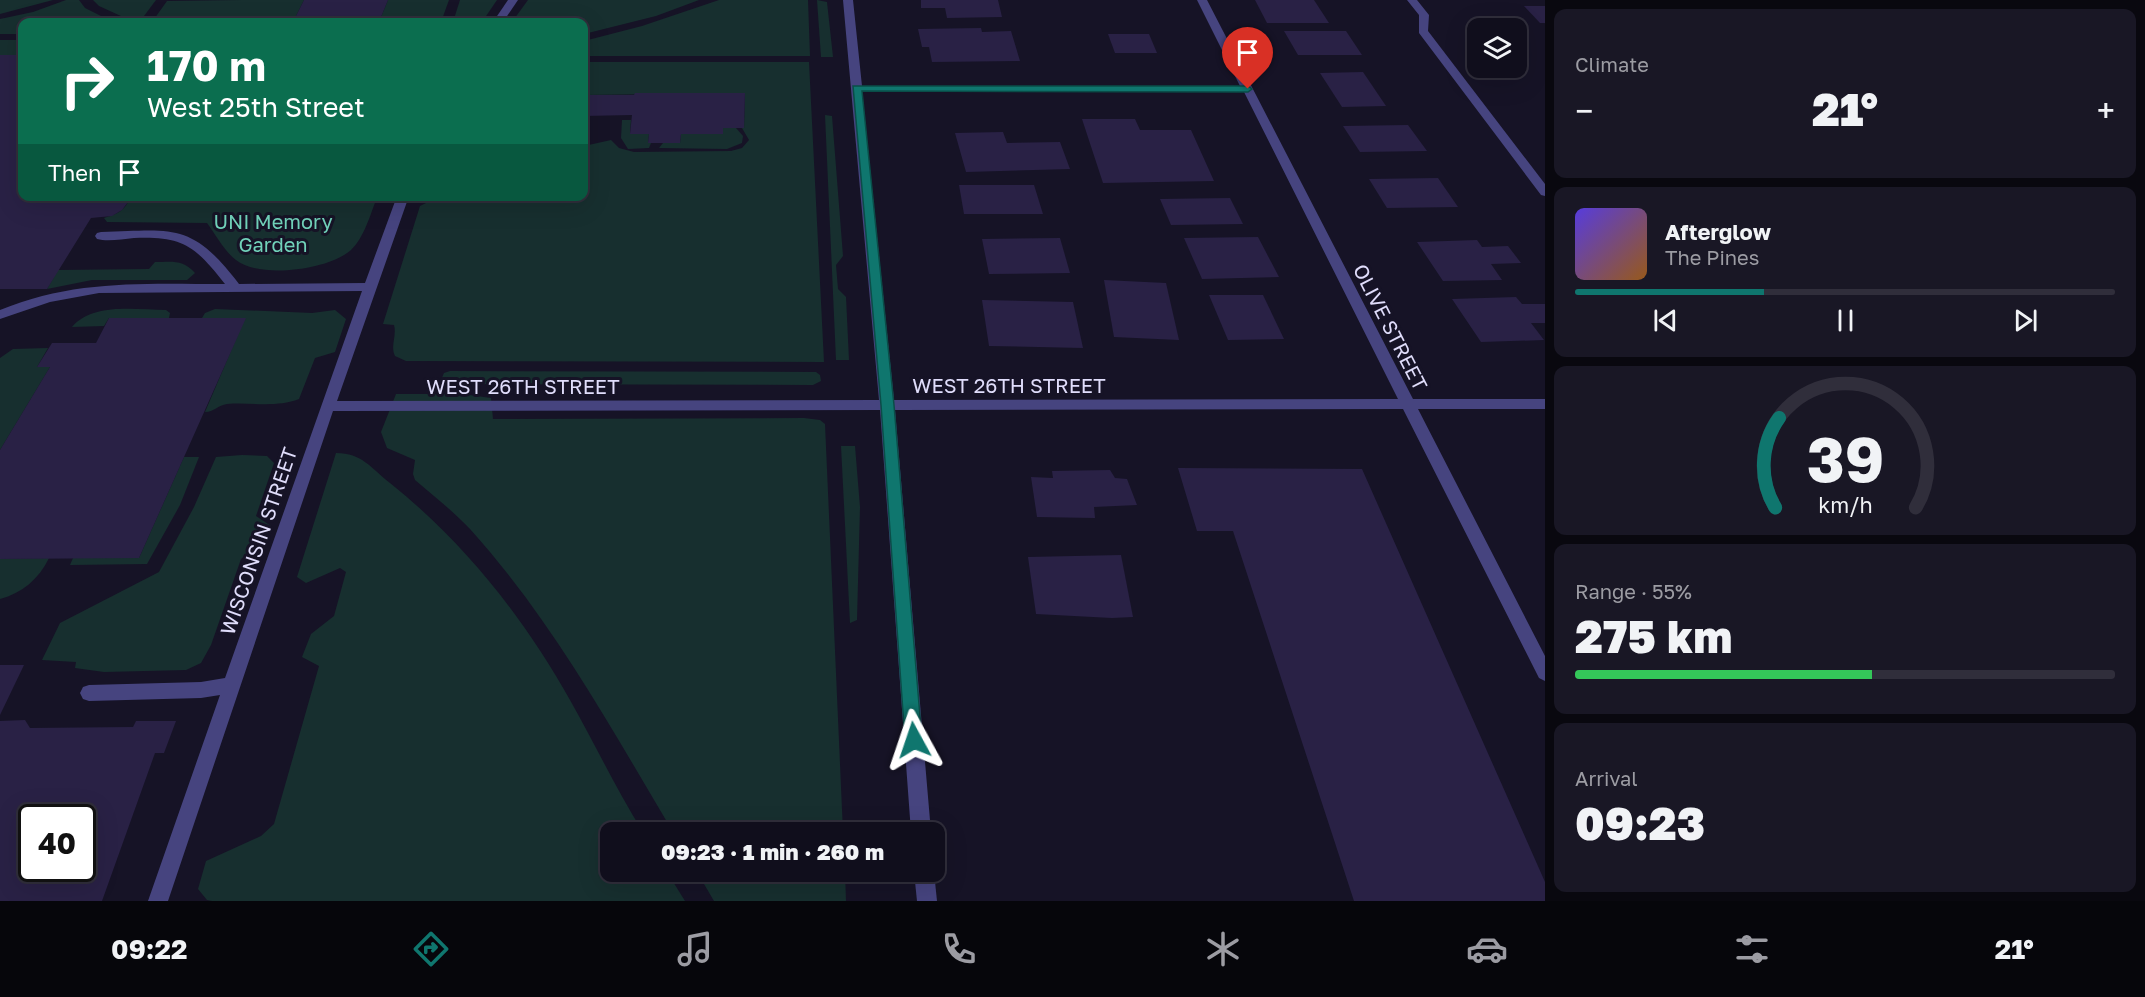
<!DOCTYPE html>
<html lang="en">
<head>
<meta charset="utf-8">
<style>
	body { margin:0; font-family:"Golos Text",sans-serif; background:#191725; color:#f1f3f6; height:100vh; display:flex; flex-direction:column; font-size:22px; white-space:nowrap }
	* { box-sizing:border-box; margin:0 }
	p { font-size:20px; color:#9c9ca3 }
	.icon { flex:none; width:33px; height:33px; fill:none; stroke:currentColor; stroke-width:2; stroke-linecap:round; stroke-linejoin:round }
	.map { position:relative; flex:1; overflow:hidden }
	.side { display:flex; flex-direction:column; gap:9px; padding:9px; background:#09080f; width:600px }
	.side>* { flex:none }
	.hud { position:absolute; left:18px; top:18px; width:570px; height:183px; border-radius:12px; box-shadow:0 6px 24px #0002,0 0 0 2px #302e3b; background:#0b6e4f; color:#fff; overflow:hidden }
	.tools { position:absolute; left:1467px; top:18px; display:grid; gap:12px }
	.tools a { display:grid; place-items:center; width:60px; height:60px; border-radius:12px; background:#100e1c; box-shadow:0 6px 24px #0002,0 0 0 2px #302e3b; font-size:30px }
	.speed { position:absolute; left:18px; top:804px; display:flex; gap:12px; font-size:30px; font-weight:700; text-align:center }
	.speed>* { display:grid; place-content:center; width:78px; height:78px; border-radius:50%; background:#100e1c; box-shadow:0 6px 24px #0002,0 0 0 2px #302e3b; line-height:1 }
	.speed .limit { border:3px solid #111; border-radius:9px; background:#fff; color:#111 }
	.pin { position:absolute; display:grid; place-items:center; width:51px; height:51px; color:#fff; margin:-62px -26px; border-radius:50% 50% 50% 0; rotate:-45deg; box-shadow:0 0 6px #0007 }
	.pin .icon { rotate:45deg }
	.me { position:absolute; width:66px; margin:-33px; rotate:355deg; stroke-linejoin:round; filter:drop-shadow(0 0 4px #0008) }
	.turn { display:flex; align-items:center; gap:21px; height:126px; padding:0 30px; font-size:27px }
	.turn .icon { width:78px; height:78px; stroke-width:2.5 }
	.turn b { display:block; font-size:42px; line-height:51px }
	.then { display:flex; align-items:center; height:57px; padding:0 30px; background:#0003; gap:12px; font-size:22px }
	.big { font-size:45px; font-weight:800; line-height:1.1 }
	.side .tile { flex:1; display:flex; flex-direction:column; justify-content:center; gap:9px; min-width:0; padding:0 21px; border-radius:12px; background:#191725 }
	.side .dial { align-items:center; gap:0 }
	.dial svg { height:156px; overflow:visible; fill:none; stroke:#302e3b; stroke-width:7; stroke-linecap:round; text-anchor:middle }
	.dial text { fill:#f1f3f6; stroke:none }
	.song { display:flex; align-items:center; gap:18px }
	.cover { width:72px; height:72px; border-radius:9px; background:linear-gradient(135deg,hsl(250 70% 55%),hsl(30 70% 35%)) }
	.played { height:6px; border-radius:3px; background:linear-gradient(90deg,#0f766e 35%,#302e3b 35%) }
	.keys { display:flex; justify-content:space-around; direction:ltr }
	.heat { display:flex; justify-content:space-between; align-items:center; font-size:33px; direction:ltr }
	.charge { height:9px; border-radius:4px; background:linear-gradient(90deg,#34c759 55%,#302e3b 0) }
	.trip { position:absolute; left:600px; top:822px; width:345px; height:60px; border-radius:12px; background:#100e1c; box-shadow:0 6px 24px #0002,0 0 0 2px #302e3b; font-weight:800; line-height:60px; text-align:center }
	.tab-bar { display:flex; height:96px; justify-content:space-around; align-items:center; background:#06060b; color:#9c9ca3 }
	.tab-bar .icon { width:42px; height:42px }
	.tab-bar .current { color:#0f766e }
	.tab-bar b { font-size:27px; color:#f1f3f6 }
	main { display:flex; flex:1; min-height:0 }
	.map>svg:first-child { display:block }
	.green { fill:#172f2f }
	.building { fill:#292145; fill-rule:evenodd }
	.lines { fill:none; stroke-linecap:round; stroke-linejoin:round }
	.minor { fill:#46447f; fill-rule:evenodd }
	.route { fill:#0f766e; stroke:#0a4d48; stroke-width:1.5 }
	.labels { text-anchor:middle; dominant-baseline:central; stroke-width:6; stroke-linejoin:round; paint-order:stroke }
	.park-label { font-size:20px; fill:#71d2ba; stroke:#161326 }
	.street-label { font-size:20px; fill:#e0ddfb; stroke:#161326 }
</style>
</head>
<body>
<main>
<div class="map">
<svg width="1545" height="901" viewBox="0 0 1545 901">
	<rect width="100%" height="100%" fill="#161326"/>
	<g class="green">
		<path d="M0,0H53L0,14Z"/>
		<path d="M66,0H79L85,8L113,22H22V34H0V19L33,12Z"/>
		<path d="M93,0H156L141,20L134,22L99,6Z"/>
		<path d="M241,0H304L296,16H287L284,22H152L167,1Z"/>
		<path d="M388,0H449L441,22H382L384,17H381Z"/>
		<path d="M460,0H497L482,22H453Z"/>
		<path d="M528,0H699L656,16L584,34V22H512Z"/>
		<path d="M719,0H808L810,56H584V41L642,26Z"/>
		<path d="M817,0L827,2L833,57H821Z"/>
		<rect x="0" y="40" width="22" height="15"/>
		<path d="M584,62H809L824,362L406,361L395,356C390,346 397,336 394,325L383,324L420,206L434,199L584,196V146L611,140L619,148L634,152L731,151L742,148L749,140L742,128H744L745,93L584,95Z"/>
		<path d="M825,115L832,116L843,256L836,265L838,289L846,297L849,360H836Z"/>
		<path d="M622,120H631L630,133L649,134L648,143H651L649,148L628,149L621,138Z"/>
		<path d="M723,128H736L743,136L742,143L727,149L659,148L663,143H680L681,134L722,133Z"/>
		<path d="M123,197H377C371,213 364,238 351,250C329,270 259,279 236,260C225,252 216,235 207,223L107,222L104,218C114,215 123,212 128,202Z"/>
		<path d="M155,262C172,262 183,259 195,273L187,280H92L47,289L58,270L149,269Z"/>
		<path d="M215,309L312,313L335,310L346,319L335,352L315,358L299,399C276,408 251,402 227,404C218,405 214,412 205,412L245,318H202L205,313Z"/>
		<path d="M166,310L170,313L169,318H109L104,326L72,327C93,302 137,310 166,310Z"/>
		<path d="M48,348L37,367H50L0,450V358L13,349Z"/>
		<path d="M450,371L816,372L820,375L821,381L813,385L444,384L441,380L444,373Z"/>
		<path d="M396,394H462L491,398L493,419L804,418L820,420L825,424L843,832H673C611,728 552,620 470,529C454,512 434,496 415,480L413,474L415,460L387,448L381,432Z"/>
		<path d="M841,446H855L860,507L857,620L850,623Z"/>
		<path d="M336,453C362,453 371,468 390,483C464,542 524,618 570,700C595,744 616,789 643,832H610V872H667L685,901H212L207,900L198,889L206,861L261,836L274,824L319,666L302,657L311,634L334,616L346,572L340,568L306,583L297,577Z"/>
		<path d="M242,455L267,456L274,463L256,516L271,526L264,542L241,559L211,645L201,663L186,670L104,672L75,668L76,662L42,660L60,623L159,572L194,507L216,457Z"/>
		<path d="M184,457H199L180,505L147,564L70,565L73,558H139Z"/>
		<path d="M49,558C39,579 22,593 0,599V559Z"/>
		<path d="M697,872H845L846,901H714Z"/>
	</g>
	<g class="building">
		<path d="M304,0H388L381,17H385L382,22H284L287,16H296Z"/>
		<path d="M921,0H998L1002,17L947,18L945,8H921Z"/>
		<path d="M1255,0H1314L1329,23H1267Z"/>
		<path d="M1524,6H1545V23H1540Z"/>
		<path d="M981,28L982,32L1011,31L1020,61L932,62L929,47H922L918,29Z"/>
		<path d="M1284,31H1346L1362,55H1298Z"/>
		<path d="M1108,34H1149L1157,53H1115Z"/>
		<path d="M0,55H22V196H124L128,202L122,210L112,216L91,218L47,289H0Z"/>
		<path d="M1363,72L1386,106L1342,107L1320,73Z"/>
		<path d="M635,93H745L744,128H723V134H681L680,143H648L649,134H630L632,115L584,116V95H634Z"/>
		<path d="M1082,119H1135L1140,130H1191L1214,181L1103,183Z"/>
		<path d="M1408,125L1427,151L1360,152L1343,126Z"/>
		<path d="M1003,132L1007,143L1060,142L1070,169L966,172L955,133Z"/>
		<path d="M1438,178L1458,207L1387,208L1369,179Z"/>
		<path d="M959,185H1034L1043,214H964Z"/>
		<path d="M1230,198L1243,224L1171,225L1160,199Z"/>
		<path d="M1258,237L1279,277L1202,279L1184,238Z"/>
		<path d="M1060,238L1070,273L989,274L982,239Z"/>
		<path d="M1477,240L1482,247L1508,246L1521,263L1491,264L1502,280L1443,281L1417,242Z"/>
		<path d="M1104,280L1166,283L1179,340L1114,337Z"/>
		<path d="M1209,295H1263L1284,339L1228,340Z"/>
		<path d="M1516,297L1522,304H1545V323H1531L1544,340L1481,342L1452,299Z"/>
		<path d="M982,300L1073,302L1083,348L989,346Z"/>
		<path d="M109,318H246L139,558L0,559V450L50,367H37L52,343H96Z"/>
		<path d="M1178,468L1362,469L1545,882V901H1354L1233,531H1197Z"/>
		<path d="M1110,470L1115,478L1127,479L1137,505L1094,507L1095,518L1037,517L1031,477L1053,478L1052,471Z"/>
		<path d="M1121,555L1133,617L1112,618L1036,614L1028,557Z"/>
		<path d="M0,665H24L0,715Z"/>
		<path d="M25,720L30,728L133,727L136,721H176L164,753H155L102,901H0V721ZM32,818H82V868H32Z"/>
	</g>
	<g class="lines">
		<g class="minor">
			<path d="M508,0H518L503,22H493Z"/>
			<path d="M843,0H853L862,86H1240L1197,0H1207L1413,399H1545V409H1418L1545,656V681L1539,678L1403,409L895,410L931,832H911L880,410L333,411L168,901H148L220,695L201,698L89,701L83,699L80,693L83,687L89,685L201,682L225,678L362,291L99,293L50,302L0,319V310C75,279 146,284 225,284C195,246 183,236 134,238C122,239 108,242 97,239L95,236L97,233L101,232C173,230 191,221 239,284L365,283L397,196H409L337,401L879,400ZM862,92H1244L1398,399L894,400Z"/>
			<path d="M1407,0H1417L1429,15L1428,31L1545,184V196L1541,195L1419,33V15Z"/>
			<path d="M914,872H934L937,901H917Z"/>
		</g>
	</g>
	<path class="route" d="M853,86H1248L1252,89L1248,92L862,91L894,405L922,740L919,745L914,747L908,745L905,740L881,405Z"/>
	<g class="labels">
		<g class="park-label">
			<text x="273" y="221">UNI Memory<tspan x="273" dy="23">Garden</tspan></text>
		</g>
		<g class="street-label">
			<text transform="translate(1391 327) rotate(63)">OLIVE STREET</text>
			<text x="1009" y="385">WEST 26TH STREET</text>
			<text x="523" y="386">WEST 26TH STREET</text>
			<text transform="translate(258 541) rotate(-71)">WISCONSIN STREET</text>
		</g>
	</g>
</svg>
<div class="tools">
<a><svg class="icon" aria-label="layers" viewBox="0 0 24 24"><path d="M12 4l9 5-9 5-9-5zM3 14l9 5 9-5"/></svg></a>
</div>
<div class="speed"><div class="limit">40</div></div>
<div class="pin" style="left:1248px;top:89px;background:#d93025"><svg class="icon" aria-label="arrive" viewBox="0 0 24 24"><path d="M6 21V4h12l-3 4 3 4H6"/></svg></div>
<svg class="me" style="left:914px;top:740px" viewBox="-20 -20 40 40"><path d="M0-17L14 15 0 8-14 15z" fill="#0f766e" stroke="#fff" stroke-width="4"/></svg>
<div class="trip">09:23 · 1 min · 260 m</div>
<div class="hud">
<div class="turn"><svg class="icon" aria-label="right" viewBox="0 0 24 24"><path d="M7 20v-9h11M14 6l5 5-5 5"/></svg><div><b>170 m</b>West 25th Street</div></div>
<div class="then">Then<svg class="icon" aria-label="arrive" viewBox="0 0 24 24"><path d="M6 21V4h12l-3 4 3 4H6"/></svg></div>
</div>
</div>
<section class="side">
<div class="tile"><p>Climate</p>
<div class="heat"><a>−</a><b class="big">21°</b><a>+</a></div>
</div>
<div class="tile">
<div class="song"><i class="cover"></i><div><b>Afterglow</b><p>The Pines</p></div></div>
<div class="played"></div>
<div class="keys"><svg class="icon" aria-label="previous" viewBox="0 0 24 24"><path d="M18 5L8 12l10 7zM5 5v14"/></svg><svg class="icon" aria-label="pause" viewBox="0 0 24 24"><path d="M8 5v14M16 5v14"/></svg><svg class="icon" aria-label="next" viewBox="0 0 24 24"><path d="M6 5l10 7-10 7zM19 5v14"/></svg></div>
</div>
<div class="tile dial"><svg viewBox="0 0 100 80">
<path d="M14 69A42 42 0 1 1 86 69"/>
<path d="M14 69A42 42 0 0 1 16 23" stroke="#0f766e"/>
<text x="50" y="56" font-size="32" font-weight="700">39</text>
<text x="50" y="72" font-size="11">km/h</text>
</svg></div>
<div class="tile"><p>Range · 55%</p><b class="big">275 km</b><div class="charge"></div></div>
<div class="tile"><p>Arrival</p><b class="big">09:23</b></div>
</section>
</main>
<nav class="tab-bar">
<b>09:22</b>
<svg class="icon current" aria-label="directions" viewBox="0 0 24 24"><path d="M12 3l9 9-9 9-9-9zM9 14v-3h6M13 9l2 2-2 2"/></svg>
<svg class="icon" aria-label="music" viewBox="0 0 24 24"><path d="M9 18V5l10-2v13"/><circle cx="6" cy="18" r="3"/><circle cx="16" cy="16" r="3"/></svg>
<svg class="icon" aria-label="phone" viewBox="0 0 24 24"><path d="M5 4h4l2 5-3 2q2 4 5 5l2-3 5 2v4C11 20 4 13 5 4z"/></svg>
<svg class="icon" aria-label="climate" viewBox="0 0 24 24"><path d="M12 3v18M4 7l16 10M4 17L20 7"/></svg>
<svg class="icon" aria-label="car" viewBox="0 0 24 24"><path d="M5 17H2v-5l4-1 3-4h7l3 4 3 1v5h-3M9 17h6M6 11h13"/><circle cx="7" cy="17" r="2"/><circle cx="17" cy="17" r="2"/></svg>
<svg class="icon" aria-label="filters" viewBox="0 0 24 24"><path d="M4 7h16M4 17h16"/><circle cx="9" cy="7" r="2"/><circle cx="15" cy="17" r="2"/></svg>
<b>21°</b>
</nav>
</body>
</html>
